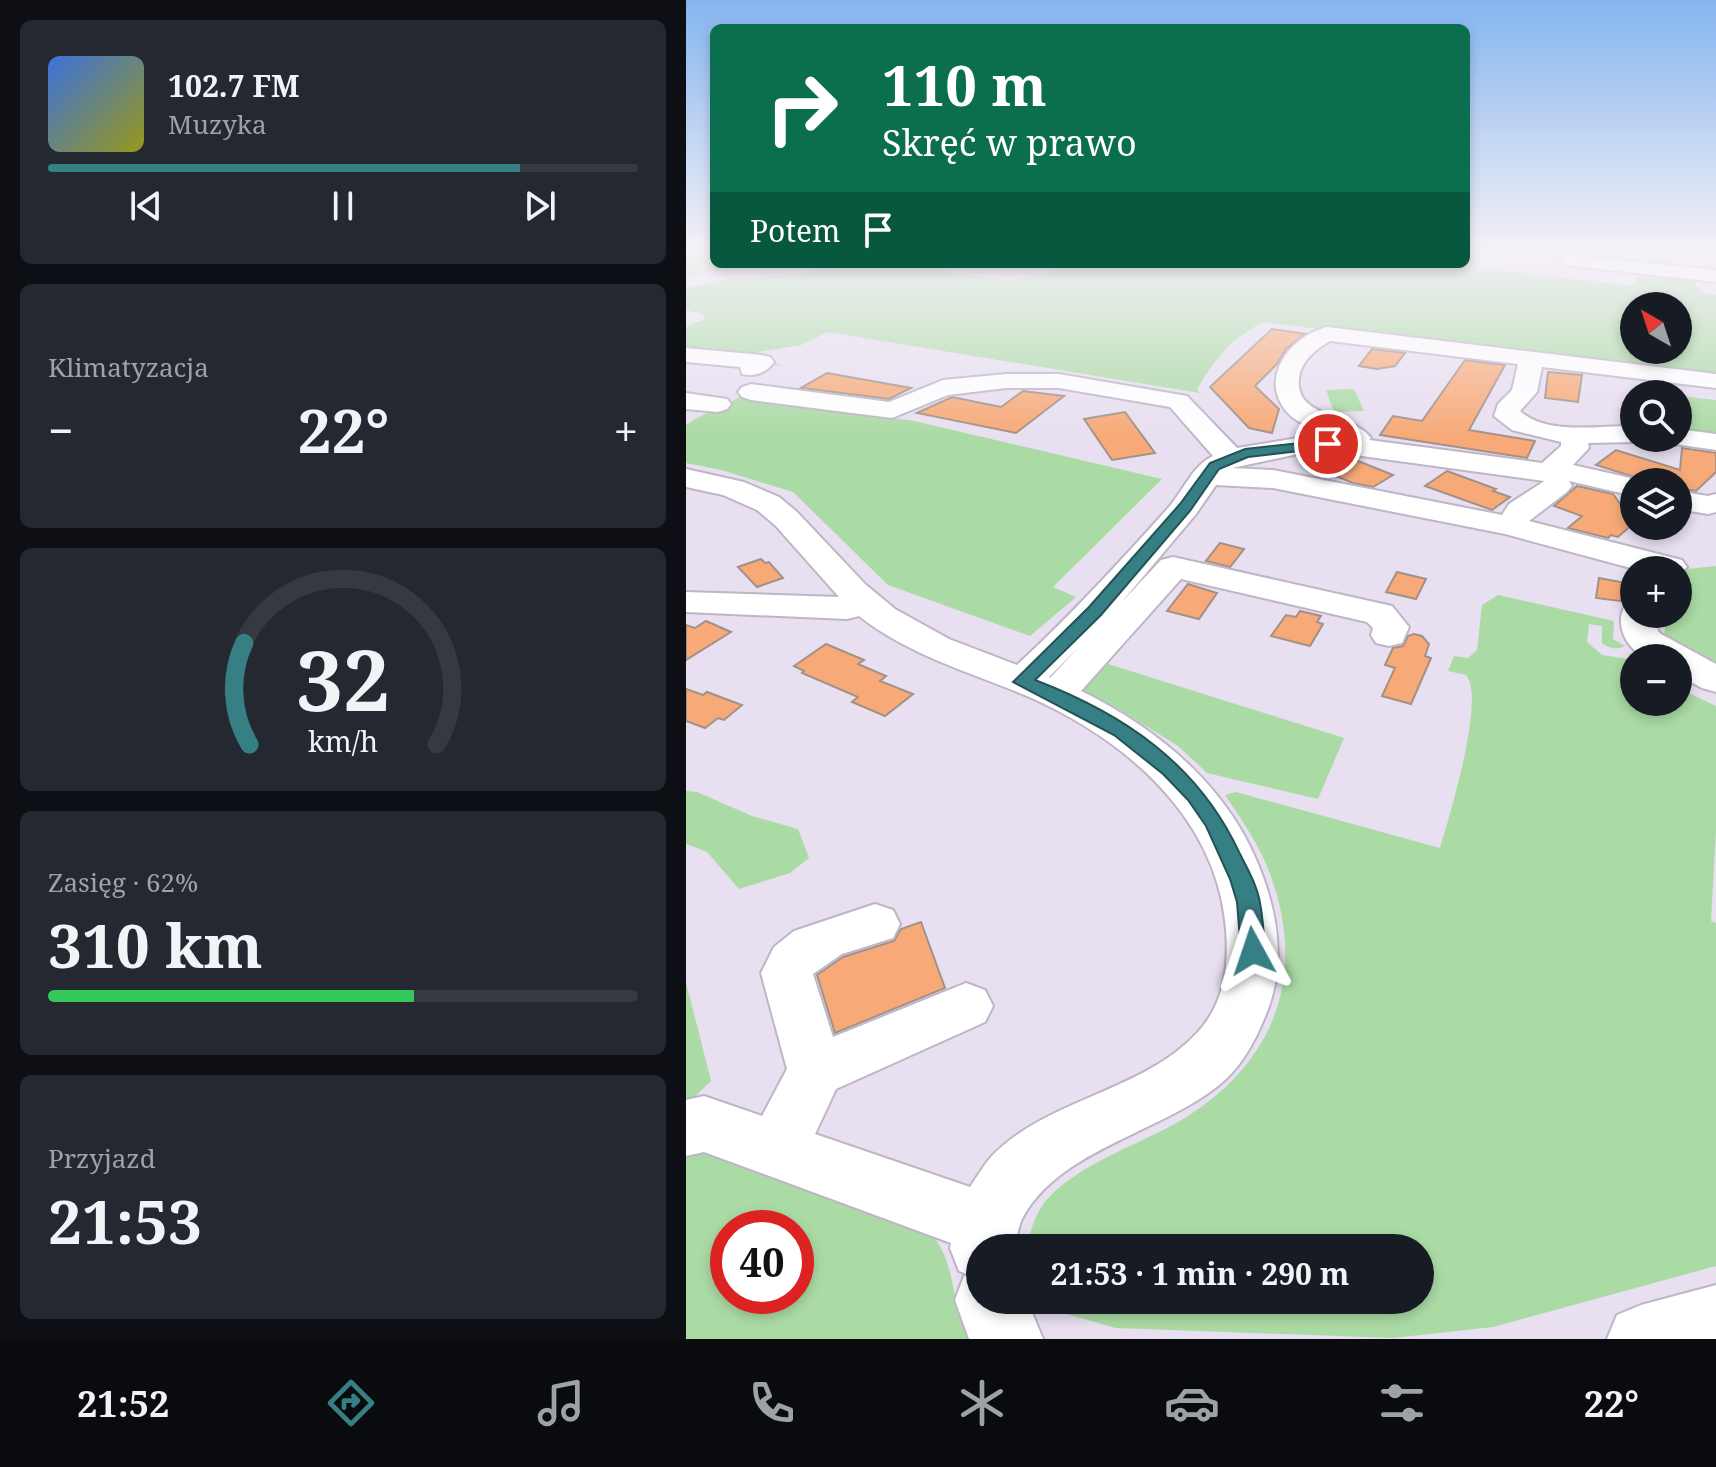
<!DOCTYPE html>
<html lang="pl">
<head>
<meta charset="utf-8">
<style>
	body { margin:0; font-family:"Noto Serif",serif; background:#242831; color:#f1f3f6; height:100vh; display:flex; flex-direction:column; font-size:30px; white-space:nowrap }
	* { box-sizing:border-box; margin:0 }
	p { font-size:26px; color:#9ea1a6 }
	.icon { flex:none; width:44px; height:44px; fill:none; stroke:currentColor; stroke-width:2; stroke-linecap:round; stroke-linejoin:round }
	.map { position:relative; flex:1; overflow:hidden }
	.sheet { display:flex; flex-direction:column; gap:20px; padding:20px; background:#0d0f14; width:686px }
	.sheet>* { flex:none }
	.banner { position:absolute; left:24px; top:24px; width:760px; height:244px; border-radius:12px; box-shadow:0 4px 12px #0003; background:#0b6e4f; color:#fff; overflow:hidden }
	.needle { width:52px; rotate:321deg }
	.fabs { position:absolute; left:934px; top:292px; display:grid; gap:16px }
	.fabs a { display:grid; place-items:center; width:72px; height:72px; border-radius:50%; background:#171b24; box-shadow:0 4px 12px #0003; font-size:40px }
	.speed { position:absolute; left:24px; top:1210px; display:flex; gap:16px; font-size:40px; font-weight:700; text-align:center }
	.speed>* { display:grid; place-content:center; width:104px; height:104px; border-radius:50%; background:#171b24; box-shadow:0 4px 12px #0003; line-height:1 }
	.speed .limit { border:12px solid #d22; background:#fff; color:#111 }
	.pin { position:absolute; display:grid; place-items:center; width:68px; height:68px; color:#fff; margin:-34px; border:4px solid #fff; border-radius:50%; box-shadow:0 2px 8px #0007 }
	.me { position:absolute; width:88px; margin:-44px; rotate:355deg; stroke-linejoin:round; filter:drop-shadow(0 0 6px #0008) }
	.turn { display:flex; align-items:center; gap:28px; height:168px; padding:0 40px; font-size:36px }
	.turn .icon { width:104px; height:104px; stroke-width:2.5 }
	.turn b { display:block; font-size:56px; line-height:68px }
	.then { display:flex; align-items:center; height:76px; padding:0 40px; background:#0003; gap:16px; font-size:30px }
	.big { font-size:60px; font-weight:700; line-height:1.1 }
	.sheet .card { flex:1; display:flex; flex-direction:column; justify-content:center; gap:12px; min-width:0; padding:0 28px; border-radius:12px; background:#242831 }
	.sheet .dial { align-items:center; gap:0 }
	.dial svg { height:208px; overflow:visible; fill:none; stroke:#363941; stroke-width:7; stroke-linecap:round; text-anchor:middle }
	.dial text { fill:#f1f3f6; stroke:none }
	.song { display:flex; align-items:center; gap:24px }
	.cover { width:96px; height:96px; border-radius:12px; background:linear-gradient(135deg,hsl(220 70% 55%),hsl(60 70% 35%)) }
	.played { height:8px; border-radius:4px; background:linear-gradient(90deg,#367f84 80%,#363941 80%) }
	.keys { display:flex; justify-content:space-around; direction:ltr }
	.heat { display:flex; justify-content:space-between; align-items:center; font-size:44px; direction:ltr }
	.charge { height:12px; border-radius:6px; background:linear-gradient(90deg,#34c759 62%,#363941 0) }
	.trip { position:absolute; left:280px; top:1234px; width:468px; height:80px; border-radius:40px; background:#171b24; box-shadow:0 4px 12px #0003; font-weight:700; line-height:80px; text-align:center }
	.tab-bar { display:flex; height:128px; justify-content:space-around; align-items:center; background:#090b0e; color:#9ea1a6 }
	.tab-bar .icon { width:56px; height:56px }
	.tab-bar .selected { color:#367f84 }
	.tab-bar b { font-size:36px; color:#f1f3f6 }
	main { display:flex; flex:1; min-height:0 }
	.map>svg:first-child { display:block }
	.green { fill:#abdba5; fill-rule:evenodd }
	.building { fill:#f7aa78; stroke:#a29186; stroke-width:2 }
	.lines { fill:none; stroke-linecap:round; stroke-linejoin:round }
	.minor-casing { stroke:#beb5c7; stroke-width:4 }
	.minor { fill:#fff; fill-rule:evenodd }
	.route { fill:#367f84; stroke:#235356; stroke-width:2 }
</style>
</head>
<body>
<main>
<section class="sheet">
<div class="card">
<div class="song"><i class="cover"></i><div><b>102.7 FM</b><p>Muzyka</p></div></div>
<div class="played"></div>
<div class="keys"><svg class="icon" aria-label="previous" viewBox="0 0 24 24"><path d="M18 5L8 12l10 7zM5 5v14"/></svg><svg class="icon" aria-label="pause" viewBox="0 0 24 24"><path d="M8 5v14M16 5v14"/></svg><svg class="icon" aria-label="next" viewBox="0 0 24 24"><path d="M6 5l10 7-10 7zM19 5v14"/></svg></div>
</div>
<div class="card"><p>Klimatyzacja</p>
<div class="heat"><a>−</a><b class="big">22°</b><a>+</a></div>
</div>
<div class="card dial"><svg viewBox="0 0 100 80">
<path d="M14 69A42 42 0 1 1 86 69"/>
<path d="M14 69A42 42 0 0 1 12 30" stroke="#367f84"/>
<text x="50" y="56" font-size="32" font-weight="700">32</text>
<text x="50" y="72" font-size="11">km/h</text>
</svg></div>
<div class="card"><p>Zasięg · 62%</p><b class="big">310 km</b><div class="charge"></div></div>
<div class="card"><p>Przyjazd</p><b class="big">21:53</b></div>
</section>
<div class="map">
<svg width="1030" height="1339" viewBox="0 0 1030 1339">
	<rect width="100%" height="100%" fill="#e8dff0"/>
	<g class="green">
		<path d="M27,249L28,264H50L53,268L0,276V252Z"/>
		<path d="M780,259L788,260L785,267L949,286L952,270L1005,279L1017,293L1030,295V379L578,322C544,338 531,357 511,389L514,393L142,332L115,345L71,352L96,366L0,352V327L19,319L17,314L0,310V288L43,279L93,276L186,264H245L251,270L323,281L400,264H780ZM948,306H992V350H948Z"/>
		<path d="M668,389L678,411L648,412L640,390Z"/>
		<path d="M56,395L228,421L476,479L367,587L390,597L344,636L202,585L107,492L35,470L0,463V425C19,411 37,409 56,395Z"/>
		<path d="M992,396L1030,400V438L992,433Z"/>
		<path d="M1030,566V673L977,642L981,614H992V570Z"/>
		<path d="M490,578L419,663L658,738L632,799L521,773L492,746L431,708L393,688Z"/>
		<path d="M812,595L928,621L927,639L939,646C931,650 923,649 916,643V626L903,624L901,642L916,655L948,660V702H992V688L1030,706V831L1025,921L1030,923V1266L807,1327L707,1338L430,1328L370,1311L358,1300H734V1248H342V1244C344,1235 346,1224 351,1215C372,1171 451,1146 492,1122C586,1067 623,979 584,874C574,846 556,820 539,795L550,792L754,848C763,817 800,698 780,675L762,671L768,656L782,658L791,650L796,605Z"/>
		<path d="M0,791L11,792L66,816L112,829L123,858L104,873L53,889L21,852L0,844Z"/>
		<path d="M0,982L25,1081L0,1105Z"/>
		<path d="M0,1141L248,1237C272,1270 264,1306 283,1339H0ZM42,1228H110V1296H42Z"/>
	</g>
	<g class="building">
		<path d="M586,329L619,334L600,349L591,364L569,386L593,409L586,433L563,428L524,387Z"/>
		<path d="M686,349L719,353L709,366L691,369L673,366Z"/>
		<path d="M779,360L819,365L783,430L849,441L841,458L694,435L707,416L736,421Z"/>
		<path d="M862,372L896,375L892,402L859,398Z"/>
		<path d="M141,373L225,388L203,399L115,388Z"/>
		<path d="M337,391L378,396L330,433L231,413L266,397L315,407Z"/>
		<path d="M439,412L469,453L426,460L398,419Z"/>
		<path d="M996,448L1030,453V472L1010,491L992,488V482H964L910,465L930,450L994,470Z"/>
		<path d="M644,456L666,461L667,459L707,475L687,487L667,483L625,466Z"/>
		<path d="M761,471L810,489L807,491L824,497L806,510L739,486Z"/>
		<path d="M891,486L927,494L948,523L932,537L925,535L922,538L882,528L896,516L868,506Z"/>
		<path d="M534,543L558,549L544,567L520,561Z"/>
		<path d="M75,559L79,563L83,562L97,578L71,587L52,567Z"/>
		<path d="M711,572L740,579L730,599L700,592Z"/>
		<path d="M913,578L945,584L942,602L910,598Z"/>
		<path d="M502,584L531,593L513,619L481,611Z"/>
		<path d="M614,611L635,616L631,622L637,624L624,646L585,636L600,615L610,617Z"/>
		<path d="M20,621L45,632L0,660V625L9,628Z"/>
		<path d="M728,634L736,636L743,644L739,656L745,658L725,704L696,696L709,668L699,665L707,648L717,646L722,636Z"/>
		<path d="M140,644L178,660L172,664L200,676L194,681L227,694L199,716L166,702L172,697L116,673L118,671L108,666Z"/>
		<path d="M0,689L17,695L21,692L56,705L38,720L32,718L19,728L0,721Z"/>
		<path d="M235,922L259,988L149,1033L131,975L157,957L208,941L215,929Z"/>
	</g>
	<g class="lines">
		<g class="minor-casing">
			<g id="minor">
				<path d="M884,255L1030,270V282L877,265L874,261L877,257Z"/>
				<path d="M641,327L1030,374V388L856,367L851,392L834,411C862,436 913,425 948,426V438H959L948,442L902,443L903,448L887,465L958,481L948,482V496L883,481L886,486L881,492L843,521L996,560L1001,567L992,575V570H952L819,534L587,488L530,485L510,514L435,603L475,560L487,557L706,606L723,627L716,643L703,646L690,643L685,635L687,628L681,622L495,579L395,691C475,730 547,791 577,877C594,924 599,972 578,1019C569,1041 557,1063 539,1080C481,1132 374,1147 336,1219C332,1227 331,1238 328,1248H294V1300H336L347,1315L357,1339H283L269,1300L278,1276L283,1275L273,1271L264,1248L265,1243L18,1152L0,1156V1100L18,1096L76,1116L101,1069L75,973L88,947L108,931L189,904L207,910L214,924L207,938L156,954L127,974L147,1037L280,983L299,990L307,1006L299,1022L150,1089L129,1134L284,1187C291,1177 297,1166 305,1157C361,1098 455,1093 511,1033C540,1002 544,961 539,920C526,812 435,737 341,696C284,672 222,655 173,616L161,619L0,612V592L153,597L89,525L71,510L37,495L0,487V469L58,482L93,497L111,512L179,584L209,609L263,639L331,665C385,615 434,562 483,507C497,491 507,465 527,456L484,407L373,388H320L262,395L206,418L65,400L56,397L52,392L56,387L65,384L203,402L257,380L320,374H373L501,396L551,448L612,438L653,437C637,430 620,428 606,417C569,384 601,337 641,327ZM644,341L832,364L826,390L812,404L808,416L826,430L875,442V446L856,463L683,440L685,438C668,413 608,419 613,378C615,361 630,349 644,341ZM654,453L858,481L860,480L823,504L816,515L587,470L546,468L612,454ZM394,646L364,678L363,677Z"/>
				<path d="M0,348L76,355L84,357L88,362C80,373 69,377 56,374L54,367L0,362Z"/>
				<path d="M0,393L41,399L45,404L41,409L32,412L0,409Z"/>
				<path d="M992,429L1030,434V450L982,443L979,438H992Z"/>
				<path d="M992,491L1022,496L1030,494V512L1022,514L992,509Z"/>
				<path d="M948,604V614H970L972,631L975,634L1030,664V692L1016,688L992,675V658C983,658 973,659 965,658C943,655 927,625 939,606Z"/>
				<path d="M1030,1285V1339H921L931,1315L955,1305Z"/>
			</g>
		</g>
		<use href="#minor" class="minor"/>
	</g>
	<linearGradient id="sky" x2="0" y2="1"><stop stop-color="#84b4f0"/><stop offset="0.57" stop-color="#f5f1f8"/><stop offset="1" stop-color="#f5f1f8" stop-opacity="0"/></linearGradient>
	<rect width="1030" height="437" fill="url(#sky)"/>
	<path class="route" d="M642,440L646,442V447L562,457L533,469L504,511L415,615L349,680C438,714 512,764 553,852C561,868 571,885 574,903C577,919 578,935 579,951L576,959L567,961L558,959L555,951L551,902L544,879L520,826L502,800L477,774L428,735L327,682L403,607L494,504L524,463L559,449Z"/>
</svg>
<div class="fabs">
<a><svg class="needle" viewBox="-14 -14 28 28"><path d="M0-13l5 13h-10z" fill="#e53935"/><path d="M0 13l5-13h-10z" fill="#9ea1a6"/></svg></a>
<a><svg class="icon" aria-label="search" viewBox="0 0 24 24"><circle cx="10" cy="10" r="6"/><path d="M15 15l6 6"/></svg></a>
<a><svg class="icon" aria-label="layers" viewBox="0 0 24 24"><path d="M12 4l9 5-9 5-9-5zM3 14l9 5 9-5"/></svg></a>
<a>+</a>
<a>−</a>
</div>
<div class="speed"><div class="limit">40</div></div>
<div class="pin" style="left:642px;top:444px;background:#d93025"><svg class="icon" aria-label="arrive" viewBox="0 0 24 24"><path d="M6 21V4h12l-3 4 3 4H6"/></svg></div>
<svg class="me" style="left:567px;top:951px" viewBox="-20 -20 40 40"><path d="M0-17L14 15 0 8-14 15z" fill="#367f84" stroke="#fff" stroke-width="4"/></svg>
<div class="trip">21:53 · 1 min · 290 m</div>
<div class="banner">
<div class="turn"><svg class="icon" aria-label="right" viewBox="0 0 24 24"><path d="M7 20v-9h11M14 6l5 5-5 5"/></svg><div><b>110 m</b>Skręć w prawo</div></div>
<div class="then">Potem<svg class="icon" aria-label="arrive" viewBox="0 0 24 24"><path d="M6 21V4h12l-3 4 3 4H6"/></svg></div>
</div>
</div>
</main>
<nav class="tab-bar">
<b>21:52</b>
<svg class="icon selected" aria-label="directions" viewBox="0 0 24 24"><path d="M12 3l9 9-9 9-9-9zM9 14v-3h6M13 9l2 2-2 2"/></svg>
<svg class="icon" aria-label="music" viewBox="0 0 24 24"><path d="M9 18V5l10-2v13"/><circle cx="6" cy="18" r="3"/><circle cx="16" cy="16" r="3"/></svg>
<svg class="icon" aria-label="phone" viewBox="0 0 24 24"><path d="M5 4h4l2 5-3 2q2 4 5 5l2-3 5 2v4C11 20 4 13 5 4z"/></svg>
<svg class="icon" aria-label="climate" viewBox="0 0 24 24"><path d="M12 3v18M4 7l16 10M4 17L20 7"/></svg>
<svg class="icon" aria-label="car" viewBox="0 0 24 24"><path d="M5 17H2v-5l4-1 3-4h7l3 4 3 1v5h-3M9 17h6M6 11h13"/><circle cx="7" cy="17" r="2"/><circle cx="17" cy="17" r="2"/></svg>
<svg class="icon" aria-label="filters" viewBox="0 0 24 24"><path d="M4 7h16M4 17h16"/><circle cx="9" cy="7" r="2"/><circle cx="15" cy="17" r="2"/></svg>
<b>22°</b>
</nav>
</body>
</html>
